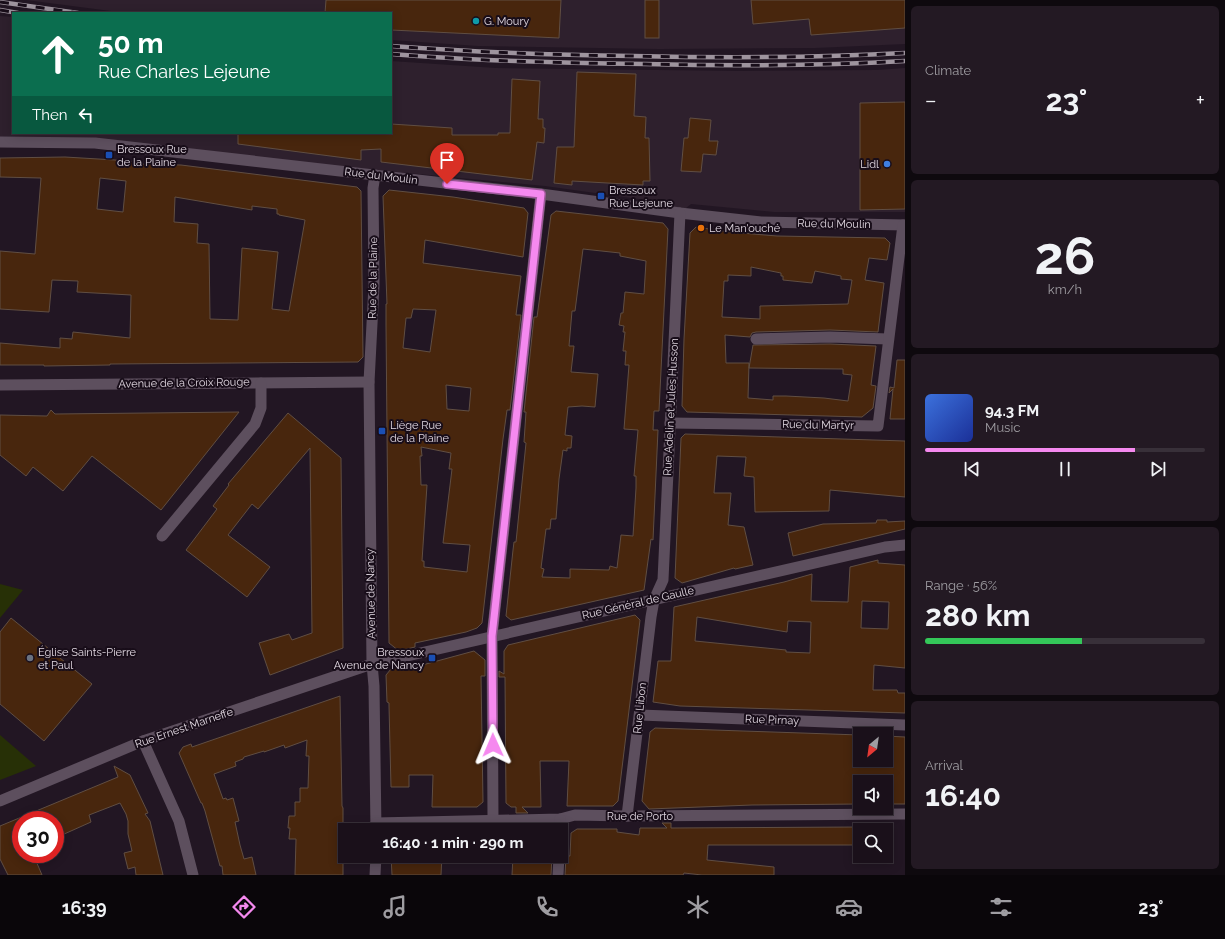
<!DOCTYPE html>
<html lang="en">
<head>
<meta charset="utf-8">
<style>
	body { margin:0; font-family:Raleway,sans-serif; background:#231923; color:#f1f3f6; height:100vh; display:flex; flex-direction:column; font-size:15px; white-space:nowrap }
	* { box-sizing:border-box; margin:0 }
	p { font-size:13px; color:#9f9da2 }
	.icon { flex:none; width:22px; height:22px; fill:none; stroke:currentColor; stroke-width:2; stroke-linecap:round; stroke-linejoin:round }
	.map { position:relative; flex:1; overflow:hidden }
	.sheet { display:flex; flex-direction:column; gap:6px; padding:6px; background:#0e090e; width:320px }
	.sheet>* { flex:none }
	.hud { position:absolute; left:12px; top:12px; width:380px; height:122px; border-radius:0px; box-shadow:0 2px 10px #0003,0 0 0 1px #383039; background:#0b6e4f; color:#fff; overflow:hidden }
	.needle { width:26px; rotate:209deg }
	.fabs { position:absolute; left:853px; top:727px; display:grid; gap:8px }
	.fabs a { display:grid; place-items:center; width:40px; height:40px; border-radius:0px; background:#1a101a; box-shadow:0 2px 10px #0003,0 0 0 1px #383039; font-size:20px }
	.speed { position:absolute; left:12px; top:811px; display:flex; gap:8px; font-size:20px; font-weight:700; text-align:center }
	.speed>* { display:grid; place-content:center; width:52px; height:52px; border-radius:50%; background:#1a101a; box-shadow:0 2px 10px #0003,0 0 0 1px #383039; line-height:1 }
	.speed .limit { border:6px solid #d22; background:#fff; color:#111 }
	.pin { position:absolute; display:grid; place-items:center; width:34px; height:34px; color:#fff; margin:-41px -17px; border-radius:50% 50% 50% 0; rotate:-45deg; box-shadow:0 0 4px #0007 }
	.pin .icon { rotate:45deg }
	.me { position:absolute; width:44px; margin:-22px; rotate:359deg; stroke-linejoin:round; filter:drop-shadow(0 0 3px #0008) }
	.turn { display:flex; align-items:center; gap:14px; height:84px; padding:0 20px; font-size:18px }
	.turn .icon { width:52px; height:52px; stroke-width:2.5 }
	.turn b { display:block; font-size:28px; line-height:34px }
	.then { display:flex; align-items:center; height:38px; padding:0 20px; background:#0003; gap:8px; font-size:15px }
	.big { font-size:30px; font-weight:700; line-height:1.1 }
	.sheet .card { flex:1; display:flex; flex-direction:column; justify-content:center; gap:6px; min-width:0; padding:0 14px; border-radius:6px; background:#231923 }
	.sheet .dial { align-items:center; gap:0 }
	.dial b { font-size:52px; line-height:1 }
	.song { display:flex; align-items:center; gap:12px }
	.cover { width:48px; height:48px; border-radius:6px; background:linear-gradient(135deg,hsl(220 70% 55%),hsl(230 70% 35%)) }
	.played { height:4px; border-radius:2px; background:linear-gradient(90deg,#f589ef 75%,#383039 75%) }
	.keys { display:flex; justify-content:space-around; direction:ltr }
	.heat { display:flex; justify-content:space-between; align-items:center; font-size:22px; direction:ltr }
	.charge { height:6px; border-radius:3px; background:linear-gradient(90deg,#34c759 56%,#383039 0) }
	.trip { position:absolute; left:338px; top:823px; width:230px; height:40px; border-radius:0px; background:#1a101a; box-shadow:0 2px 10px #0003,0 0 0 1px #383039; font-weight:700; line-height:40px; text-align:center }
	.tab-bar { display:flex; height:64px; justify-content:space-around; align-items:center; background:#0a060a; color:#9f9da2 }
	.tab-bar .icon { width:28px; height:28px }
	.tab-bar .selected { color:#f589ef }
	.tab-bar b { font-size:18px; color:#f1f3f6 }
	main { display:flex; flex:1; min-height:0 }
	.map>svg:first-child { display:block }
	.commercial { fill:#2e202d }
	.green { fill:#273006 }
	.building { fill:#48260d; stroke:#604e43; fill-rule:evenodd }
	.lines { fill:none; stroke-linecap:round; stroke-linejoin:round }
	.minor { stroke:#5d4f5e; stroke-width:11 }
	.rail-casing { stroke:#9e949e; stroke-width:4.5 }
	.rail { stroke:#180d19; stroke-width:3; stroke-dasharray:9; stroke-linecap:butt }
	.route-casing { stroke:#9f599b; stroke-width:10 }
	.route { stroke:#f589ef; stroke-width:7 }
	.culture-dot { fill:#0f9aa8; stroke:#180d19; stroke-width:1.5 }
	.transit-dot { fill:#1a4fb4; stroke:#180d19; stroke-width:1.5 }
	.shop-dot { fill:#3f7fe0; stroke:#180d19; stroke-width:1.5 }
	.food-dot { fill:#e8710a; stroke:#180d19; stroke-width:1.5 }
	.worship-dot { fill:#6b7280; stroke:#180d19; stroke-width:1.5 }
	.labels { text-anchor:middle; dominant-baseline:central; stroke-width:4; stroke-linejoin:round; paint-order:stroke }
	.poi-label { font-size:11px; fill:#e0d7e0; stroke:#180d19; text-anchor:start }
	.street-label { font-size:11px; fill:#e0d7e0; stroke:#180d19 }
</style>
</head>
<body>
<main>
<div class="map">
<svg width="905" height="875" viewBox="0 0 905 875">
	<rect width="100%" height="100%" fill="#221623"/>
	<g class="commercial">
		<path d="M26,0H905V44L815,48L659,49L478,46L391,40V13H126Z"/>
		<path d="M0,16L13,17V133H391V61L496,68L740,71L877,70L905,68V212H774L691,204L680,213L667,203L545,186L95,143L0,145Z"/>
	</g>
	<g class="green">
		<path d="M0,584L23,590L0,618Z"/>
		<path d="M0,735L36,766L0,780Z"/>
	</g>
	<g class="building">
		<path d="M326,0H561L559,38L391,30V13H325Z"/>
		<rect x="645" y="0" width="14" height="38"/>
		<path d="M751,0H905V28L811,35L809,19L753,24Z"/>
		<path d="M577,72L636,74L634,116L646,117L645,138H649L650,181H643V185L572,181V185L554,183L557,147H574Z"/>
		<path d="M512,79L540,81L538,119H543V128H545L544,143L537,142L532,180L381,162V149L361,150V160L238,144V133H391V124L452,128V135H498V133H510Z"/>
		<path d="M905,102V209L860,210V103Z"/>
		<path d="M690,118L711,120L709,141H718L716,155L703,154L701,172L681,171L684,138H688Z"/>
		<path d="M65,157L115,160L139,162V164L181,165L357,187L361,191L363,357L358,362L110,364V365L44,366V365H0V343L60,348V338L72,339L73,332L130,338L131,295L77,292L78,281L52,280L49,312L0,309V251L35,254L41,178L0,177V158ZM100,178L126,181L123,212L97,209ZM175,197L252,210V206L277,209V214H279V215L305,220L289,311L272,309L278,252L242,248L238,320L210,319L209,244L197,243L198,224L174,222Z"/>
		<path d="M389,190L453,197L524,208L528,213L523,257L425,240L423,263L521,276L516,315H521L510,410H507L503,439L482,623L477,628L466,632L415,643V647L399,651L389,643L386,325V304H387L383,196ZM413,309L436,310L430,352L403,348L406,318H411ZM446,385L471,388L469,411L447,409ZM421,447L451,453L449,469H452L443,543L470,545L467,572L424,567V561H422L427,485H421L420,456H422Z"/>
		<path d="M556,211L663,223L668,229L659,411H654L653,430H658L653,540L651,539L644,590L511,620L506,616L513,550L514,542H516L526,443L524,442L526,412H524L534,317H537L551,215ZM583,249L620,253V256L646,261L644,294L625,292L623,313H621L619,325L624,326L623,332H625L623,351H626L625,365H629L624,429L638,430L634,476H636V488L633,536L621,535L617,568L610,566L609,570L570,569V578L542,577L544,569L541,568L546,529H550L551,519H556L559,479L563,450L567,451V448H571L572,436L565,435L568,407L582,406L595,407L598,374L571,372L574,346H569L572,311H575Z"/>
		<path d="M696,227L729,232L777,236L885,238L890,243L887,260L869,258L865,280L884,283L878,332L830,330L756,332L752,333L750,337L725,335L726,363H749L748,398L773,400V396H786L824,398L848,401L852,375L843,374V369L749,368L753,345L830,344L876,346L871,385L876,386L873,408L862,417L687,412L682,406L684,339L690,233ZM751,267L781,273V276H783V280L812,283L815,271L841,276V279L852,280L848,304L760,306V319L722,317L724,281H728V275L751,276Z"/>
		<path d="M897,360H905V419H890L893,389L889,393L890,387L894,388Z"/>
		<path d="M51,410L55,414L239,412L161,510L92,456L63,491L33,467L26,476L0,455V415L47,416Z"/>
		<path d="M288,413L341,458L343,648L270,675L259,643L289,634L292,640L312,633L310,448L258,509L252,504L228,535L270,567L247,597L186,550L217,509L213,506L229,485L228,484Z"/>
		<path d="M685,434L905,441V497L830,490L829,511L755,512L754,477L744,476L746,457L717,456L714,493H731L728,525L744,527L753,565L735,569L734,568L682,583L675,578L681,438Z"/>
		<path d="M877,520H887V522L905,521V529L793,556L788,533L823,524L876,523Z"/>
		<path d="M878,560V563L905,565V668L874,665L873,690H897L898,693H905V713L680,706L653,702L658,661H671L674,607L784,582L812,574L811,601L848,602L850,567ZM862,601L889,602L888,629L861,628ZM697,617L787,632L788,621L811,622L810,653L786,652V650L695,641Z"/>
		<path d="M635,615L640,620L618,801L613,806H567L569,761H540L541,807H522L528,813H516V807H511L506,803L505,677H499V671L504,674V651L508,645Z"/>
		<path d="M11,618L92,684L44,741L0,704V632Z"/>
		<path d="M474,651L485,660V676H481L483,802L477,807H432L433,775H409V787H391L389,706V703L387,702L386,675L391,669L415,664V667Z"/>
		<path d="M340,696L342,806L343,808V875H295L296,839H289L290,828H288L289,816H295V802H300V788H308L309,756H306L307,740L285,748L284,745L264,752V751L244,757L243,759L235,762L236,766L214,774L223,799L226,798L227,800L233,798L239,821L235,822L240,845L244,859L252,857L256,875H223L222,866H220L205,811L202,803H201L179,753L183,747L191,744L192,747Z"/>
		<path d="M655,728L860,735V760H886V736L905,737V804H886V782H860V804L752,805L649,809L642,801L650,732Z"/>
		<path d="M114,766L130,775L148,813L145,814L150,821L163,875H136L135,867L128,869L124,853L132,851L128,834V821L126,814L120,803L89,815L91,822L62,835L61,833L55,836V820H21V854H33L42,875H8L0,859V826L118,777Z"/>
		<path d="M662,823H671V828L860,827V845H708L707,860L774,867V875H702L684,873L683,875H565L566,856H570L571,833L577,829H617V832L639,835L640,828H667Z"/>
		<path d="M542,826L545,830H517V827Z"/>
		<path d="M391,856H442L441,875H392Z"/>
		<path d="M513,856H552L551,875H512Z"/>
	</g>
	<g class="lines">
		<g class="minor">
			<path d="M0,142L95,143L541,194L680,213L761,222L905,225"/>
			<path d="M375,175L373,188L374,285L369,382L372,664L374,686L376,830"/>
			<path d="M756,339L830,337L888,339"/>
			<path d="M0,385L369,382"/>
			<path d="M670,423L878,426L903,225"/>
			<path d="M162,536L255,424L261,408V383"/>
			<path d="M640,715L905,725"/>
			<path d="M143,741L179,821L193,875"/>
			<path d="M0,801L143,741L372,664L885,547L905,545"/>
			<path d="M627,816L651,617L654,600L663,580L680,213"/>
			<path d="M493,819L492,636L541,194"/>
			<path d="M376,823L560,819L575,815L627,816L905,814"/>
			<path d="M560,830V819"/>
			<path d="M375,875L376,856"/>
			<path d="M558,875L559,856"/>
		</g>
		<g class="rail-casing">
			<g id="rail">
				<path d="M0,2L78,13"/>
				<path d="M0,10L18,13"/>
				<path d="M391,46C471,52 552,55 633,56C723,58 814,58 905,53"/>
				<path d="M391,54C475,61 560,63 645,64C731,66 818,66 905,61"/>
			</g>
		</g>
		<use href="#rail" class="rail"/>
	</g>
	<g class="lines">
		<g class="route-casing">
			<path id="route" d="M447,184L541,194L492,636L493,745"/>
		</g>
		<use href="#route" class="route"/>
	</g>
	<circle class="culture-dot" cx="476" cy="21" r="4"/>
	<g class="transit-dot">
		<rect x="105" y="151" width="8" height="8" rx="2"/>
		<rect x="597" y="192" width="8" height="8" rx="2"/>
		<rect x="378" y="427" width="8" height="8" rx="2"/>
		<rect x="428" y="654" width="8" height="8" rx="2"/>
	</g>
	<circle class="shop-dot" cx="887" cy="164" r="4"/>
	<circle class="food-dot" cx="701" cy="228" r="4"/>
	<circle class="worship-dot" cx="30" cy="658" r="4"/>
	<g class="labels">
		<g class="poi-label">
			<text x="484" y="21">G. Moury</text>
			<text x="117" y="149">Bressoux Rue<tspan x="117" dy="13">de la Plaine</tspan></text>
			<text x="879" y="164" text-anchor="end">Lidl</text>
			<text x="609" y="190">Bressoux<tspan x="609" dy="13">Rue Lejeune</tspan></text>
			<text x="709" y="228">Le Man'ouché</text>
			<text x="390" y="425">Liège Rue<tspan x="390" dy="13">de la Plaine</tspan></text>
			<text x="38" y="652">Église Saints-Pierre<tspan x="38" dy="13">et Paul</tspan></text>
			<text x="424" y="652" text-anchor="end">Bressoux<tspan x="424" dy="13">Avenue de Nancy</tspan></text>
		</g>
		<g class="street-label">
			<text transform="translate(381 176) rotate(7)">Rue du Moulin</text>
			<text transform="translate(834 224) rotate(1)">Rue du Moulin</text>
			<text transform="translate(373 278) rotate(-89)">Rue de la Plaine</text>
			<text transform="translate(184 383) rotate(-1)">Avenue de la Croix Rouge</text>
			<text transform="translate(671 407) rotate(-87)">Rue Adelin et Jules Husson</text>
			<text transform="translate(818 425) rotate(1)">Rue du Martyr</text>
			<text transform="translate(371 594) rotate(-91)">Avenue de Nancy</text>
			<text transform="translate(638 603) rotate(-13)">Rue Général de Gaulle</text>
			<text transform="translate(640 708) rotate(-84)">Rue Libon</text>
			<text transform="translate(772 720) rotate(2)">Rue Pirnay</text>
			<text transform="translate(184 728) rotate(-19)">Rue Ernest Marneffe</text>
			<text x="640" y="816">Rue de Porto</text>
		</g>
	</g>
</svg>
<div class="fabs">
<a><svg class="needle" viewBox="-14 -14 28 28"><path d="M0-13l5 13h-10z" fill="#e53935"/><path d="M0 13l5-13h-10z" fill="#9f9da2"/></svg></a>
<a><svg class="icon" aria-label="sound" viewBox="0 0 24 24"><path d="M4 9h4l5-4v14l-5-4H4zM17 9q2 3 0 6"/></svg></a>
<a><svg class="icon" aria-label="search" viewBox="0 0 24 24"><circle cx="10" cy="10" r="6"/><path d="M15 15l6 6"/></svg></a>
</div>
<div class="speed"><div class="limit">30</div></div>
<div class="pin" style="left:447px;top:184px;background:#d93025"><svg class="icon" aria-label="arrive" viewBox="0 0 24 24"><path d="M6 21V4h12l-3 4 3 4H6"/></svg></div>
<svg class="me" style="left:493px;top:745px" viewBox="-20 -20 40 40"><path d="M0-17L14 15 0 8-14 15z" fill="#f589ef" stroke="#fff" stroke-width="4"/></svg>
<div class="trip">16:40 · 1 min · 290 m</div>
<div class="hud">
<div class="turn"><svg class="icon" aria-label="ahead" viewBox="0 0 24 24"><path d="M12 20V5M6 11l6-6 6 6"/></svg><div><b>50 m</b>Rue Charles Lejeune</div></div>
<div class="then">Then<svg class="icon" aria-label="left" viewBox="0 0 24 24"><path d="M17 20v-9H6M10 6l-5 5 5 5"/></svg></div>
</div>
</div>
<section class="sheet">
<div class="card"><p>Climate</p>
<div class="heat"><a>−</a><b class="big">23°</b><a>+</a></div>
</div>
<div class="card dial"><b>26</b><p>km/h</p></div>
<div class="card">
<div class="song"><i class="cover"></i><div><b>94.3 FM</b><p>Music</p></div></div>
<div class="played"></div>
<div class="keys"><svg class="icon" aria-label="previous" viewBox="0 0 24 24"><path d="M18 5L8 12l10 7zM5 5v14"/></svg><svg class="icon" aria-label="pause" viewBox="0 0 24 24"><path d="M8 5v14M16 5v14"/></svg><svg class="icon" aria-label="next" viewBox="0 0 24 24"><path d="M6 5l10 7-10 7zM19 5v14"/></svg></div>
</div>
<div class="card"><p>Range · 56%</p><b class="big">280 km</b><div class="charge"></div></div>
<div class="card"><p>Arrival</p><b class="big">16:40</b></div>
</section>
</main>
<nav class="tab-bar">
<b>16:39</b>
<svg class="icon selected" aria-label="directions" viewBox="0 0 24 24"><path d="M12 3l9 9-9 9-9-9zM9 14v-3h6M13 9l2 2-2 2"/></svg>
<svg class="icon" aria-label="music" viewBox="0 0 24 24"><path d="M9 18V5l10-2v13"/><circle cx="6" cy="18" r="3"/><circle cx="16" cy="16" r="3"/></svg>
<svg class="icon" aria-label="phone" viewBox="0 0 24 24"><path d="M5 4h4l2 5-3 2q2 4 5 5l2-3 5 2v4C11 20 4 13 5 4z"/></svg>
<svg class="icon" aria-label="climate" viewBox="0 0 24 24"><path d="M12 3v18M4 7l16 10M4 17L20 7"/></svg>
<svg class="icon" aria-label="car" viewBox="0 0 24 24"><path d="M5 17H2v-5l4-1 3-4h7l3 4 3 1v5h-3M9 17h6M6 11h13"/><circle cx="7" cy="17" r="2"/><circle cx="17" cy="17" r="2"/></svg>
<svg class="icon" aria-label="filters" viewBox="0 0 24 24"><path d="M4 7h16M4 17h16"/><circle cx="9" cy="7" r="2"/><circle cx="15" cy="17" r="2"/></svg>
<b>23°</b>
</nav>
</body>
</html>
